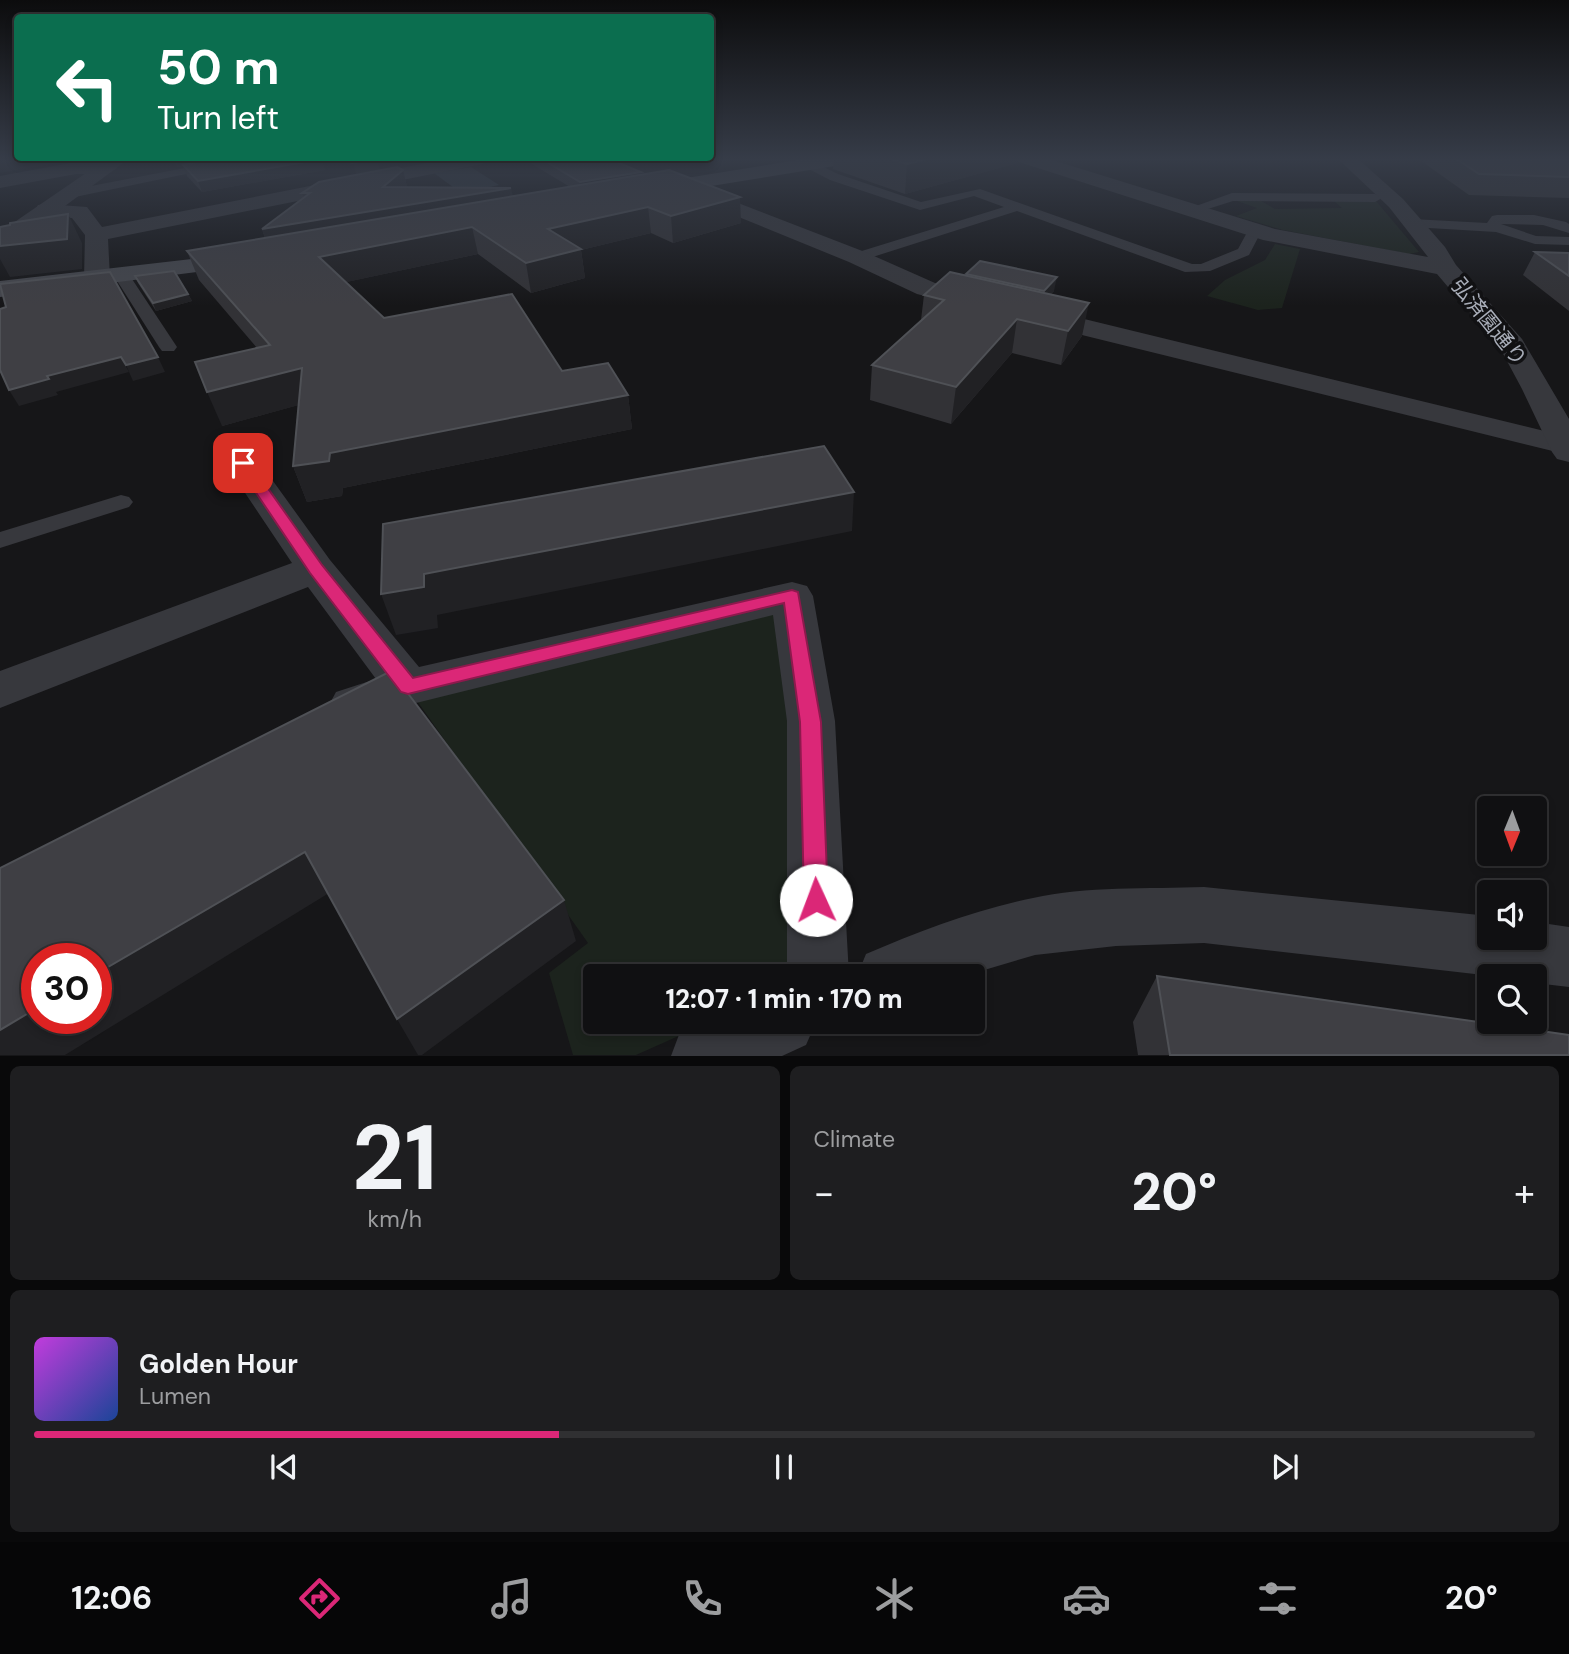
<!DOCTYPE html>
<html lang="en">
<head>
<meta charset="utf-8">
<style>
	body { margin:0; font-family:"DM Sans","Noto Sans JP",sans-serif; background:#1e1e20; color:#f1f3f6; height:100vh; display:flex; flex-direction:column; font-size:26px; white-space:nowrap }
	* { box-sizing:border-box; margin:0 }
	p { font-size:23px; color:#9c9d9f }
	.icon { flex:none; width:38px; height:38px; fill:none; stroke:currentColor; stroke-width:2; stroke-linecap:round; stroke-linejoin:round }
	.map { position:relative; height:1056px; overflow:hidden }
	.details { display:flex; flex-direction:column; gap:10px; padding:10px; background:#09090a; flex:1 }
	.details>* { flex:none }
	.top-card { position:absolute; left:14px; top:14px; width:700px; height:147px; border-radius:7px; box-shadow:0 4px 10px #0003,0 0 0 2px #303032; background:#0b6e4f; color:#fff; overflow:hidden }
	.needle { width:46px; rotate:181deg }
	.buttons { position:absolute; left:1477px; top:796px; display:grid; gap:14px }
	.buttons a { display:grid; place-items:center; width:70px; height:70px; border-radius:7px; background:#101012; box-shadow:0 4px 10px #0003,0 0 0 2px #303032; font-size:35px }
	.speed { position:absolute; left:21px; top:943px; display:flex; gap:14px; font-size:35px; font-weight:700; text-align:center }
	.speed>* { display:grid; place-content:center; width:91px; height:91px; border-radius:50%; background:#101012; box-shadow:0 4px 10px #0003,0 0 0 2px #303032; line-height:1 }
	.speed .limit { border:10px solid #d22; background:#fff; color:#111 }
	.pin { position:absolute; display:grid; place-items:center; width:60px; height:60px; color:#fff; margin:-30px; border-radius:14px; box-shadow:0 4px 10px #0006 }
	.me { position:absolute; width:77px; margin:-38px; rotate:358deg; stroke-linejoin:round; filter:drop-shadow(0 0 5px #0008) }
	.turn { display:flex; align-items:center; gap:24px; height:147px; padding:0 28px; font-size:32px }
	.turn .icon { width:91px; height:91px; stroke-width:2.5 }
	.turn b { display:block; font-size:49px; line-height:60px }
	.big { font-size:52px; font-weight:800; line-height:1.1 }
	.details .widget { flex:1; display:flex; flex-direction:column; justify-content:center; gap:10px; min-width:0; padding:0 24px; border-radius:10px; background:#1e1e20 }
	.details .dial { align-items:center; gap:0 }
	.dial b { font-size:91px; line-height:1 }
	.song { display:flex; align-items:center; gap:21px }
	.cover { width:84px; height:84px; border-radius:10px; background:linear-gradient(135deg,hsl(290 70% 55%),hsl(220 70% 35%)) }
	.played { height:7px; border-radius:4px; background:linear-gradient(90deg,#db2777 35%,#303032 35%) }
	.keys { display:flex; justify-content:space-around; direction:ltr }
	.heat { display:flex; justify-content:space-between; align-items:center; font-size:38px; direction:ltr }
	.details .tiles { flex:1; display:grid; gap:10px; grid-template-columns:1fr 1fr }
	.widget:last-child { grid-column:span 2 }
	.trip { position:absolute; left:583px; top:964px; width:402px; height:70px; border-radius:7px; background:#101012; box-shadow:0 4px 10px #0003,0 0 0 2px #303032; font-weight:800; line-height:70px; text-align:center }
	.dock { display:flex; height:112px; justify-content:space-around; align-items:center; background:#060607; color:#9c9d9f }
	.dock .icon { width:49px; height:49px }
	.dock .active { color:#db2777 }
	.dock b { font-size:32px; color:#f1f3f6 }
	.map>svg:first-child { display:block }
	.green { fill:#1c231d }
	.water { fill:#2c353c }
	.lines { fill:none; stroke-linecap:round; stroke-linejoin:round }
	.service { fill:#37383d; fill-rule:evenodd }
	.minor { fill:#37383d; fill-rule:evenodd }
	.tertiary { fill:#37383d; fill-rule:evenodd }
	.secondary { fill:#45474d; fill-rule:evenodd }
	.wall { fill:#323236 }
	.shaded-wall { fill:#212124 }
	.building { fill:#3f3f44; stroke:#4f5156; stroke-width:2 }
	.route { fill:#db2777; stroke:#8e194d; stroke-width:2 }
	.labels { text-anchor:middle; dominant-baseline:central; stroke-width:7; stroke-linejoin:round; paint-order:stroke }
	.far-street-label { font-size:21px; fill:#a8adb8; stroke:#111113 }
</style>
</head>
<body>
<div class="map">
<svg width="1569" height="1056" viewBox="0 0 1569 1056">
	<rect width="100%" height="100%" fill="#161618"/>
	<g class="green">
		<path d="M1240,200L1261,201L1275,209L1342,208L1334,201H1376L1419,252L1409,254L1283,230L1236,216L1257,208L1237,201Z"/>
		<path d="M1275,244L1300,249L1282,308L1258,310L1207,296L1225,280L1265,260Z"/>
		<path d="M784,607L795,976H595V1022H710L636,1055H573L549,973L588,943L415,698Z"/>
	</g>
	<path class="water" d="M471,167L499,185L461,193L434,173Z"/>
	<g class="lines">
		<g class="service">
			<path d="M237,158H263L70,198L63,194L70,190Z"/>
			<path d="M809,160L838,174L921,202L980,189L1192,264H1201L1238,249L1250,227L1255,226L1262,230L1249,255L1210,271L1185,272L1017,211L857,262L849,257L852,254L1004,207L974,196L920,210L830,180L805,167V161Z"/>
			<path d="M1232,193L1375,194L1382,198L1375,202L1233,201L1192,214L1185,210Z"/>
			<path d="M1497,215H1534L1566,222L1569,224V233L1543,225L1501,224L1536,236L1569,237V245L1535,244L1496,232L1412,227L1405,223L1412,219L1487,223L1492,216Z"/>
			<path d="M122,271L128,273L177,347L174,351H162L159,347L114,276Z"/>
			<path d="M121,495L129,497L133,502L129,507L0,548V532Z"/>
		</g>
		<g class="minor">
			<path d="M452,158H491L482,164L108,239L110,278L106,283L97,286L88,283L84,278L85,235L72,218L38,215L35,210L38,205L46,204L87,207L102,227Z"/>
			<path d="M76,162H107L117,168L107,174H76L0,188V176Z"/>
			<path d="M694,186L865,252L935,283L989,296L993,302L989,308L980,310L917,294L849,262L687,196L684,192L687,188Z"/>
			<path d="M1035,307L1569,437V455L1025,321L1021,315L1025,309Z"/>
			<path d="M243,452L255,456L330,560L419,667L792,582L807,586L813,596L835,721L849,976H787V721L773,615L412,704L353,723L336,718L329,705L336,692L376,679L308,587L0,708V671L292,563L225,463L231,456Z"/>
			<path d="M1204,887L1489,916V938H1535V922L1569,927V987L1535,983V976H1492L1204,943L1116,946L1035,955L964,976H857L866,954C920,931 975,910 1033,898C1085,886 1150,889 1204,887Z"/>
			<path d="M705,1022H816L806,1045L782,1056H671L680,1032Z"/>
		</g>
		<g class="tertiary">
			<path d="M108,158H130L8,248L0,250V232Z"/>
			<path d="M1017,158H1046L1275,229L1428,257L1389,207L1337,158H1357L1403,199L1445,247L1456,265L1522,339L1569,419V462L1557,459L1552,452L1522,389L1500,348L1437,274L1263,240L1019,162Z"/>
		</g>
		<g class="secondary">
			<path d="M810,158H856L847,164L649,196L642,194L639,190L642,186L649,184Z"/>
			<path d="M244,253L252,255L256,260L252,265L0,297V281Z"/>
		</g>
	</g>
	<g class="wall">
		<path d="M171,158H320L321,159L325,170L202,192L187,176L183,166L178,167Z"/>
		<path d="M522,158H607L741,223L673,243L651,233L581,250L585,278L531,293L478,254L346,282L384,318L562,371L628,395L632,429L343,488L342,496L307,502L293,466L298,405L222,426L257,348L199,280L187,251L265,238L262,229L304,198L302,193L403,170L407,187L406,188L513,196L570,187Z"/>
		<path d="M834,158H1018L1017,163L905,194L833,169Z"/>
		<path d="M1417,158H1569V198L1469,195Z"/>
		<path d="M1535,252L1569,253V311L1523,275Z"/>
		<path d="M966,274L1054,291L1051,294L1082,336L1061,365L1012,353L951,424L870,400L872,365L921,320L924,295L966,275Z"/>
		<path d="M135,276L188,294L192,301L156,311L138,283Z"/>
		<path d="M1157,976L1569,1055H1138L1133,1022Z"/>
	</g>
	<g class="shaded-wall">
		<path d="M0,158H56L58,163L0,173Z"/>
		<path d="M175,158H221L178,167Z"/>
		<path d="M931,158H1018L1017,163L905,194L907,164Z"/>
		<path d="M321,159L325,170L202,192L198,181Z"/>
		<path d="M377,159L380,170L356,174L353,163Z"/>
		<path d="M403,170L407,187L387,204L383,187Z"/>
		<path d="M641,172L643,184L582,194L580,182Z"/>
		<path d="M511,188L515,205L268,247L262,229Z"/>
		<path d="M740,197L741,223L673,243L671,216Z"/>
		<path d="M648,207L651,233L581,250L585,278L531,293L526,263L548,229Z"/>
		<path d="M68,214L82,243V269L10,277L0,259V246Z"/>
		<path d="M472,227L478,254L328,286L319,257Z"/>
		<path d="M1057,277L1054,291L1041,305L1044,291Z"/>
		<path d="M188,294L192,301L156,311L153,303Z"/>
		<path d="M1089,303L1082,336L1061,365L1068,331Z"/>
		<path d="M1017,319L1012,353L951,424L956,387Z"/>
		<path d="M121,357L129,372L56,392L58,395L19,406L9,390L47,376Z"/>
		<path d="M158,357L165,372L133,381L126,365Z"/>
		<path d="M302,368L314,401L222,426L207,392Z"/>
		<path d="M628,395L632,429L343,488L342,496L307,502L293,466L330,453Z"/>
		<path d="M854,492L852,531L437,615L438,628L396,635L381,594L424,574Z"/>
		<path d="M305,852L329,893L65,1055H0V1030L37,1008V1018H96V974Z"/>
		<path d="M564,900L576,941L422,1055H418L397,1019Z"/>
	</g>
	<g class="building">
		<path d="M219,158H320L321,159L198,181L183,165Z"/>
		<path d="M359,158H376L377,159L353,163Z"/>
		<path d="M540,158H607L641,172L580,182Z"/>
		<path d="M888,158H931L907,164Z"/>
		<path d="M1455,158H1569V177L1479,174Z"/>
		<path d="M397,167L403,170L383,187L511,188L262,229L310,193H302L319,182Z"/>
		<path d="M669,170L740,197L671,216L648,207L548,229L581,249L526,263L472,227L319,257L384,318L512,294L562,371L608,363L628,395L330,453L329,461L293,466L302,368L207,392L195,362L270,345L187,251Z"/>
		<path d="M68,214L67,239L0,246V227L10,225V223Z"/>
		<path d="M1535,252L1569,253V276Z"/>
		<path d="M980,261L1057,277L1044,291L966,274Z"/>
		<path d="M174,271L188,294L153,303L135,276Z"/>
		<path d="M110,272L158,357L126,365L121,357L47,376L49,379L9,390L0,370V309L6,307L0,284Z"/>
		<path d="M950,272L1089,303L1068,331L1017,319L956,387L872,365L944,300L924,295Z"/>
		<path d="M824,446L854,492L424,574V587L381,594L383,524Z"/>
		<path d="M391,671L564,900L397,1019L305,852L96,974V959H37V1008L0,1030V868Z"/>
		<path d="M1157,976L1569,1035V1055H1170Z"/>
	</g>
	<linearGradient id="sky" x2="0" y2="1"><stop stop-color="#0c0c0d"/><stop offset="0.52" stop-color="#363c48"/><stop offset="1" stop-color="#363c48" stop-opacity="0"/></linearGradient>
	<rect width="1569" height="306" fill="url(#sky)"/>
	<path class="route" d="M243,459L248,460L322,565L413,678L792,590L798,592L821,722L828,900L824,908L816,911L807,908L804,900L800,722L784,603L408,694L401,692L310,573L236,463Z"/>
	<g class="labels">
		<g class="far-street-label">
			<text transform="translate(1489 322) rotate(51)">弘済園通り</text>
		</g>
	</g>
</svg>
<div class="buttons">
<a><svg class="needle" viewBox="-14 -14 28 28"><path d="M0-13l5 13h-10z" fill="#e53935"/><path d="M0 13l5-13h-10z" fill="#9c9d9f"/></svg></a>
<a><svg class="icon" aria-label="sound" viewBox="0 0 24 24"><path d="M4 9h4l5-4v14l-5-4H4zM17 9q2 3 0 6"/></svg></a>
<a><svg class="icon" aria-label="search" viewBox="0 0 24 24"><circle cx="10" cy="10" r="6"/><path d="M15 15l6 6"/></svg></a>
</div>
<div class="speed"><div class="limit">30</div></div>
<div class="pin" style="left:243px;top:463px;background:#d93025"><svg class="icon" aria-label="arrive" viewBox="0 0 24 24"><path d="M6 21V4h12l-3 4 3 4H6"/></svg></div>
<svg class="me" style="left:816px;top:900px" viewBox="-20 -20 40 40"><circle r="19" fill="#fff"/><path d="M0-13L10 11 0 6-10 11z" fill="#db2777"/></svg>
<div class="trip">12:07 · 1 min · 170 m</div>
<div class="top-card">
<div class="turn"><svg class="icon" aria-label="left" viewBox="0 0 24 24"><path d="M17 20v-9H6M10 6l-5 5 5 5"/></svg><div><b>50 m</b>Turn left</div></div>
</div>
</div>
<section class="details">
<div class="tiles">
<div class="widget dial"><b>21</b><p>km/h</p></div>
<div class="widget"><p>Climate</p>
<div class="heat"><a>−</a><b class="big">20°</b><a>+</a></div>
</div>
<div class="widget">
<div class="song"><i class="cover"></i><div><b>Golden Hour</b><p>Lumen</p></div></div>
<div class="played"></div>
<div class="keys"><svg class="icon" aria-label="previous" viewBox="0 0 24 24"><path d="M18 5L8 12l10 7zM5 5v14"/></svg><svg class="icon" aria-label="pause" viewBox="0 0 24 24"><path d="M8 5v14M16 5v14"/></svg><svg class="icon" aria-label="next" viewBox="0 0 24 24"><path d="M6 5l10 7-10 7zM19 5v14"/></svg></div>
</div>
</div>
</section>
<nav class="dock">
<b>12:06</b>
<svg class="icon active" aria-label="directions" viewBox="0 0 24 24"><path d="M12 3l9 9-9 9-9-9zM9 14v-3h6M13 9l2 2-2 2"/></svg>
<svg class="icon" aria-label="music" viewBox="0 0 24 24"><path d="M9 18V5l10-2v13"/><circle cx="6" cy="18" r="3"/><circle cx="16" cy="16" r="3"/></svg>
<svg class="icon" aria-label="phone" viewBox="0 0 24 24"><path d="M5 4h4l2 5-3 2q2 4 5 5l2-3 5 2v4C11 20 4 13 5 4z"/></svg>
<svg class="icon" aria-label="climate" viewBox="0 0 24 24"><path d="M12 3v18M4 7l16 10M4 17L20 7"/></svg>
<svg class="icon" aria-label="car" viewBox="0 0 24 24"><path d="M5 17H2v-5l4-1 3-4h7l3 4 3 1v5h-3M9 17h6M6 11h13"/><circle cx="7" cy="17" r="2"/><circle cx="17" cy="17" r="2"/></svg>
<svg class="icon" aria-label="filters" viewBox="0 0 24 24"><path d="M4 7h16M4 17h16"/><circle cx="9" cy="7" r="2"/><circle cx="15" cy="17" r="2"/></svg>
<b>20°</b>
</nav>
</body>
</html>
